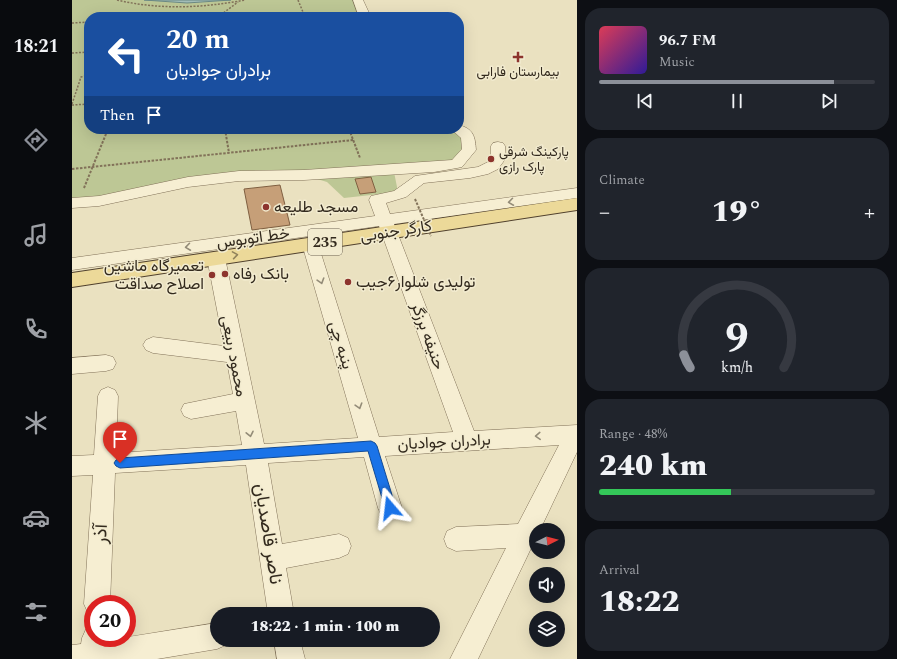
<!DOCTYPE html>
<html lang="en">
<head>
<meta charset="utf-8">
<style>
	body { margin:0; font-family:Spectral,Vazirmatn,serif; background:#20242c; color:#f1f3f6; height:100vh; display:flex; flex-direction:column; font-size:15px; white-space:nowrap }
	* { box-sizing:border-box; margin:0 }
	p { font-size:13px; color:#9ea1a6 }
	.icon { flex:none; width:22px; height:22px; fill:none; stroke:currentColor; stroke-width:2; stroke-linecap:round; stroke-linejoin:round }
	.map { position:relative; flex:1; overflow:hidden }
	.side { display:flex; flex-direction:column; gap:8px; padding:8px; background:#0d0f14; width:320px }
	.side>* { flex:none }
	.banner { position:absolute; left:12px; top:12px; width:380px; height:122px; border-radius:16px; box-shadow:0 4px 16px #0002; background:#1a4fa0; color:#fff; overflow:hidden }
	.needle { width:26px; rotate:84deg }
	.tools { position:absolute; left:457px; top:523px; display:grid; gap:8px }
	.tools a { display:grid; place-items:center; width:36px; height:36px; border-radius:50%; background:#171b24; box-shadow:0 4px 16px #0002; font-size:20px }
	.speed { position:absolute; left:12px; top:595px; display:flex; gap:8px; font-size:20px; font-weight:700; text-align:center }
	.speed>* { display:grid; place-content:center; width:52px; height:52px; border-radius:50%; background:#171b24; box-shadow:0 4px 16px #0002; line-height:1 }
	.speed .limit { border:6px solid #d22; background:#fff; color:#111 }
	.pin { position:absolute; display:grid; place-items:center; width:34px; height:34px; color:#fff; margin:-41px -17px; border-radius:50% 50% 50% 0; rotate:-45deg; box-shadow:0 0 4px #0007 }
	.pin .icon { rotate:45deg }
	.me { position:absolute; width:44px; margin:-22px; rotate:343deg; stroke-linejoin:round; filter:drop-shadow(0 0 3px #0008) }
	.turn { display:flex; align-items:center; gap:14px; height:84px; padding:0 16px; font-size:18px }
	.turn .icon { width:52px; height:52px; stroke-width:2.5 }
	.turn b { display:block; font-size:28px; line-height:34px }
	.then { display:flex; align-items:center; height:38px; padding:0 16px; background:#0003; gap:8px; font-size:15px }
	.big { font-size:30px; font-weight:800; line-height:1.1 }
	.side .widget { flex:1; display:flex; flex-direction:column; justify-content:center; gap:6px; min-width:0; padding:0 14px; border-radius:16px; background:#20242c }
	.side .dial { align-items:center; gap:0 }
	.dial svg { height:104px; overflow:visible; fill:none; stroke:#363941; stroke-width:7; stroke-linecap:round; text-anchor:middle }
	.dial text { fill:#f1f3f6; stroke:none }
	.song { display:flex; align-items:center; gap:12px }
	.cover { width:48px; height:48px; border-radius:6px; background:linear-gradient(135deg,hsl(350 70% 55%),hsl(250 70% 35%)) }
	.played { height:4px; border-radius:2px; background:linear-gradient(90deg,#8c9099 85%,#363941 85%) }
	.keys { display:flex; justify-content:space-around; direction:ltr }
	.heat { display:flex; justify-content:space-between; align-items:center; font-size:22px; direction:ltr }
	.charge { height:6px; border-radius:3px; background:linear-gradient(90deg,#34c759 48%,#363941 0) }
	.trip { position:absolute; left:138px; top:607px; width:230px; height:40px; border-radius:20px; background:#171b24; box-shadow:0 4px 16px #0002; font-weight:800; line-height:40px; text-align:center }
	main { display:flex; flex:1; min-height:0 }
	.menu { display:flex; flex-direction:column; width:72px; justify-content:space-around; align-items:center; background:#090b0e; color:#9ea1a6 }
	.menu .icon { width:28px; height:28px }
	.menu .current { color:#8c9099 }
	.menu b { font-size:18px; color:#f1f3f6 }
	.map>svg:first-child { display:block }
	.green { fill:#bdc795 }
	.water { fill:#a2bdb7; stroke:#6b8984 }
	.building { fill:#c69f78; stroke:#7f5f41 }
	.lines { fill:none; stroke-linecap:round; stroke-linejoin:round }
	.minor-casing { stroke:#827259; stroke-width:1 }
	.major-casing { stroke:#50402d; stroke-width:2 }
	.path-far1 { stroke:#827259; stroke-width:1.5; stroke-dasharray:2 1.5; stroke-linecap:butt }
	.path { stroke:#827259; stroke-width:2; stroke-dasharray:2.5 1.5; stroke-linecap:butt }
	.minor { fill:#f6eed2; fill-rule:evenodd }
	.major { fill:#ecd999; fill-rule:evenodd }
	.path-bridge { stroke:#827259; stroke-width:2; stroke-dasharray:2.5 1.5; stroke-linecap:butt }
	.oneway { stroke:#948c78 }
	.oneway2 { stroke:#8f815b }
	.route { fill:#1a73e8; stroke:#114b97 }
	.poi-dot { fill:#8d342d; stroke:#f2ebcf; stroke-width:1.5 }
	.labels { text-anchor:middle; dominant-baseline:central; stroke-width:3; stroke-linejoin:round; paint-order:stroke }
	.far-poi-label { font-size:13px; fill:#32291d; stroke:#f2ebcf }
	.shield { fill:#f2ebcf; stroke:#6c6352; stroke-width:1 }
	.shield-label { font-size:15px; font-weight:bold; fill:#32291d }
	.poi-label { font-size:16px; fill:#32291d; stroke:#f2ebcf; text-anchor:start }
	.street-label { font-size:16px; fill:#32291d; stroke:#f2ebcf }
	.near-street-label { font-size:19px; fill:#32291d; stroke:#f2ebcf }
</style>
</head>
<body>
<main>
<nav class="menu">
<b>18:21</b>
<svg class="icon current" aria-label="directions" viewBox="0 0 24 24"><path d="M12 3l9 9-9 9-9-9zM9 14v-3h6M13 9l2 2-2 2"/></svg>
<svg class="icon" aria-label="music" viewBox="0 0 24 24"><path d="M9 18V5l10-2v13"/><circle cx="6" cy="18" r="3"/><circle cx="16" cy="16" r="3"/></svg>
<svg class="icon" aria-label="phone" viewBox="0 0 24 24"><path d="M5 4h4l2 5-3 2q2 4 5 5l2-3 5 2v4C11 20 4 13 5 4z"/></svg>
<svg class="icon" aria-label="climate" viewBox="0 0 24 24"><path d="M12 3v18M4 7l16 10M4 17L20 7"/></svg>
<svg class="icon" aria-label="car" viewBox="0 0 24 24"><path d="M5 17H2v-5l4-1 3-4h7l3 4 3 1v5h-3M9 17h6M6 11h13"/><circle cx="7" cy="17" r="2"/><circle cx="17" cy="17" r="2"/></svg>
<svg class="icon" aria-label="filters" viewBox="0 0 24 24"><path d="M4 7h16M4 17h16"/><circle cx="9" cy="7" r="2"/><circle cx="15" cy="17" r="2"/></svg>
</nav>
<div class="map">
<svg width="505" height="659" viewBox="0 0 505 659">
	<rect width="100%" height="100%" fill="#eae1c0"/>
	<path class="green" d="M0,0H283L290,17H17V129H386L396,136L385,164L322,172L326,192L272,198L255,182L232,175L167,176L0,203Z"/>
	<path class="water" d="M72,0H159L115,3Z"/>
	<g class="building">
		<path d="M299,177L304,192L288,194L283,179Z"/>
		<path d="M208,185L218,225L180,230L172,189Z"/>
	</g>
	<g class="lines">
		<g class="minor-casing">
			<g id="minor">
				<path d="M281,0H291L299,17H287Z"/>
				<path d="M387,125C402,129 403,137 404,150L390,167L385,168L362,172L232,180L167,181L116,187L27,206L0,208V198L27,196L116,177L167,171L232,170L380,160L390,149L389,138L379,129H387Z"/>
				<path d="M426,142L431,143L433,146L434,158L426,169L416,174L398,178L352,183L334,197L314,203L318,214L505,188V198L322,224L402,431L505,425V452L468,530H464V538L406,659H378L434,548L384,551L375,547L372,539L375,531L384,527L446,524L487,445L313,456L330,508L326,516L318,519L310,516L306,508L292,457L196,463L210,544L267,534L276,538L279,546L276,554L267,558L214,568L222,614H196L174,465L43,473L38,604H21V615L16,613L12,604L21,475L0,476V456L22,455L26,396L29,390L36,387L43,390L46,396L44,453L170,445L164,411L119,419L112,416L109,410L112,404L161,394L155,362L81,353L74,350L71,345L74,340L81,337L152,346L135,258L138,254L144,252L150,254L153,258L192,444L286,438L230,244L232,240L238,238L244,240L246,244L307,437L381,432L307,226L0,270V258L303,216L297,200L299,196L322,191L343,176L406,167L416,162L419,157V146L421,143Z"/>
				<path d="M34,355L41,357L44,363L41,369L34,371L0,374V358Z"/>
				<path d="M145,623V640H157L154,645L145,649L85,659H0V645L9,644L10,638L14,629L21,626V638H36V640Z"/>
				<path d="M202,640H228L233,659H205Z"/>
			</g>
		</g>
		<g class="major-casing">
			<path id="major" d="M505,198V210L0,287V273Z"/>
		</g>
		<g class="path-far1">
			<path d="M45,0C88,10 130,8 173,0"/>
			<path d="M226,0L233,17"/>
			<path d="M146,17L166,2"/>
			<path d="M231,17L276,14"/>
			<path d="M0,23L17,22"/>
			<path d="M0,53L17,52"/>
			<path d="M0,104L9,77L17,75"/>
			<path d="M0,105L17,104"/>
		</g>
		<g class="path">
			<path d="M153,129L157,153"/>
			<path d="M277,129L288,158"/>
			<path d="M0,169L281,140"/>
			<path d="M12,188L36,129"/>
		</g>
		<use href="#minor" class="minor"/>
		<use href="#major" class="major"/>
		<path class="path-bridge" d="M343,199L359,236"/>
	</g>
	<defs><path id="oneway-chevron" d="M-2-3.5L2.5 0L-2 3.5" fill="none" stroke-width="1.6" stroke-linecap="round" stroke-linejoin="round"/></defs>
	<g class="oneway">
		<use href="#oneway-chevron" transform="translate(439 202) rotate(172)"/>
		<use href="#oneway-chevron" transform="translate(116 247) rotate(172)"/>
		<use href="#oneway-chevron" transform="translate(249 281) rotate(73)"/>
		<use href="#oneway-chevron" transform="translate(287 406) rotate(73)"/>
		<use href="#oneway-chevron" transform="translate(178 434) rotate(78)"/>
		<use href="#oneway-chevron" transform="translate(466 436) rotate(177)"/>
	</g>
	<use class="oneway2" href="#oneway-chevron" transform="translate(163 255) rotate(-9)"/>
	<path class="route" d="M299,441L303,443L305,446L324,508L322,512L318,513L315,512L313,508L296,451L48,468L44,466L42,463L44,460L48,458Z"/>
	<g class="poi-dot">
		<path d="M444 51h4v4h4v4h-4v4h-4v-4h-4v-4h4z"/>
		<circle cx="419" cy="159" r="4"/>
		<circle cx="194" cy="207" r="4"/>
		<circle cx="153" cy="274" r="4"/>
		<circle cx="140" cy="275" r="4"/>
		<circle cx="276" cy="282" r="4"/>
	</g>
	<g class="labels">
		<g class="far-poi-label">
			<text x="446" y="72">بیمارستان فارابی</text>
			<text x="427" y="152" text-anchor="start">پارکینگ شرقی<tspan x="427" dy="15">پارک رازی</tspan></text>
		</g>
		<rect class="shield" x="236" y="229" width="34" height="26" rx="3"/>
		<g class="shield-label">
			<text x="253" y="242">235</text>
		</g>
		<g class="poi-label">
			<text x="202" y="207">مسجد طلیعه</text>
			<text x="132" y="266" text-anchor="end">تعمیرگاه ماشین<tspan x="132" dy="18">اصلاح صداقت</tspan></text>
			<text x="161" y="274">بانک رفاه</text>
			<text x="284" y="282">تولیدی شلوار۶جیب</text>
		</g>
		<g class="street-label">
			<text transform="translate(324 231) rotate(-9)">کارگر جنوبی</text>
			<text transform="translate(181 238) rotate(-8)">خط اتوبوس</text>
			<text transform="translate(356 336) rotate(70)">حنیفه برزگر</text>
			<text transform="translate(269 345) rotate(73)">پنبه چی</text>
			<text transform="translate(162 356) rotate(79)">محمود ربیعی</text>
			<text transform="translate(372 442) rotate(-3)">برادران جوادیان</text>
		</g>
		<g class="near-street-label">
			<text transform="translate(29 534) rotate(-87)">آذر</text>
			<text transform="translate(196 534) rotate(81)">ناصر قاصدیان</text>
		</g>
	</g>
</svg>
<div class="tools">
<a><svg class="needle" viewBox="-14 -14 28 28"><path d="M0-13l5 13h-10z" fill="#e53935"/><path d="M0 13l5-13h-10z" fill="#9ea1a6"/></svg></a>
<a><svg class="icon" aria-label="sound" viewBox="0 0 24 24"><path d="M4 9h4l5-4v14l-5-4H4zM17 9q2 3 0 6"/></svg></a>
<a><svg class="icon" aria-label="layers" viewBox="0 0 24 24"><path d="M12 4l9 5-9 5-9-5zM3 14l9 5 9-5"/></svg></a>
</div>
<div class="speed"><div class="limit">20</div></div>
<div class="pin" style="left:48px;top:463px;background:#d93025"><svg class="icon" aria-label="arrive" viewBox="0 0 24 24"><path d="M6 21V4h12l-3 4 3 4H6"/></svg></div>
<svg class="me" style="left:318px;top:508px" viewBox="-20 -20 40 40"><path d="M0-17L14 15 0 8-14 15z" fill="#1a73e8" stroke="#fff" stroke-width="4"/></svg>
<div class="trip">18:22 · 1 min · 100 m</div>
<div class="banner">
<div class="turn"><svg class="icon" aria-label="left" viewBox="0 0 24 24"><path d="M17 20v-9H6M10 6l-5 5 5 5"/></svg><div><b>20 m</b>برادران جوادیان</div></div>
<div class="then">Then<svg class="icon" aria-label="arrive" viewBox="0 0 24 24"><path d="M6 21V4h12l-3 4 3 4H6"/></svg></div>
</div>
</div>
<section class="side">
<div class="widget">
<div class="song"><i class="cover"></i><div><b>96.7 FM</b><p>Music</p></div></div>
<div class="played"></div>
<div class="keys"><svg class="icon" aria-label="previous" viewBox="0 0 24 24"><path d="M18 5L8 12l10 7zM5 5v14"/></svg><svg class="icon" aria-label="pause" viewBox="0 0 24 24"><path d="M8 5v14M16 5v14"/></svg><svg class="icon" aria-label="next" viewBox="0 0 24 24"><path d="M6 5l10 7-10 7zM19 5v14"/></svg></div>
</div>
<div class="widget"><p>Climate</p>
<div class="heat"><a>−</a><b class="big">19°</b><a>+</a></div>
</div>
<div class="widget dial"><svg viewBox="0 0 100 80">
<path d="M14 69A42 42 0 1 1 86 69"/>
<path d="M14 69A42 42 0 0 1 9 59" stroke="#8c9099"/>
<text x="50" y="56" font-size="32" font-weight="700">9</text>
<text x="50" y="72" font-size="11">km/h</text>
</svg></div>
<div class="widget"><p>Range · 48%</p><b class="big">240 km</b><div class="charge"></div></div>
<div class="widget"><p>Arrival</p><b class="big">18:22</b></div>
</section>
</main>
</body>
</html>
